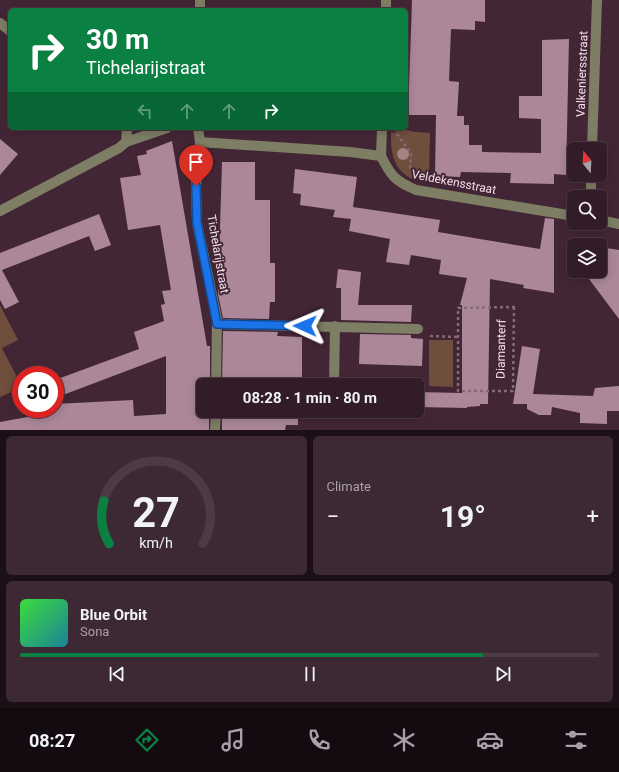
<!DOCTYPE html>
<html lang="en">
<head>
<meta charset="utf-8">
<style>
	body { margin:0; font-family:Roboto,sans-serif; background:#3d2934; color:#f1f3f6; height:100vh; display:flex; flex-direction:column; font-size:15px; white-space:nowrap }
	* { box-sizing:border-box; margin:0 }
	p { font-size:13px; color:#a8a1a8 }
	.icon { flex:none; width:22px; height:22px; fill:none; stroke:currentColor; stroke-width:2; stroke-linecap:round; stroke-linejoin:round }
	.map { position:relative; height:430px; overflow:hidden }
	.sheet { display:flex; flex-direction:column; gap:6px; padding:6px; background:#1c0f16; flex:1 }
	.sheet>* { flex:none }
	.hud { position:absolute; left:8px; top:8px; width:400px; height:122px; border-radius:6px; box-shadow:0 2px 10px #0003,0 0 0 1px #4d3a45; background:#0b8043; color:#fff; overflow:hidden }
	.needle { width:26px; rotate:342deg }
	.controls { position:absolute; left:567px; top:142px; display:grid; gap:8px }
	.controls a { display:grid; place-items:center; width:40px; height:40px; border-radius:6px; background:#321c28; box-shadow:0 2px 10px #0003,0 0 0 1px #4d3a45; font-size:20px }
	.speed { position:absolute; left:12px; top:366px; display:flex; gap:8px; font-size:20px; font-weight:700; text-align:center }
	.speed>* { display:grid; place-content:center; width:52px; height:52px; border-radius:50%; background:#321c28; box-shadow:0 2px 10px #0003,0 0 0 1px #4d3a45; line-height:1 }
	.speed .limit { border:6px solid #d22; background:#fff; color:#111 }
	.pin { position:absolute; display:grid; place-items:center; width:34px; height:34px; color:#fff; margin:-41px -17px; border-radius:50% 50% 50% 0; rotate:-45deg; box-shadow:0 0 4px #0007 }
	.pin .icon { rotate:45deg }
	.me { position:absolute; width:44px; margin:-22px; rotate:271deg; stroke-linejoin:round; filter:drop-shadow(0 0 3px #0008) }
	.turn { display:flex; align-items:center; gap:14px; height:84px; padding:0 12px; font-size:18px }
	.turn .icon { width:52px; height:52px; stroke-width:2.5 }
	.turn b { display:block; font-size:28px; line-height:34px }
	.lanes { display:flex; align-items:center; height:38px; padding:0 12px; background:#0003; justify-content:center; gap:20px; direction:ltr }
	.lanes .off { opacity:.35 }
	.big { font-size:30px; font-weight:700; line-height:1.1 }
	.sheet .tile { flex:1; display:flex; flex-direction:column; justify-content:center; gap:6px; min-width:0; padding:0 14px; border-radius:6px; background:#3d2934 }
	.sheet .dial { align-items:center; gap:0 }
	.dial svg { height:104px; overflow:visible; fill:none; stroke:#4d3a45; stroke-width:7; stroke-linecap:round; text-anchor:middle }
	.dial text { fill:#f1f3f6; stroke:none }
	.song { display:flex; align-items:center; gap:12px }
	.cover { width:48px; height:48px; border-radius:6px; background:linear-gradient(135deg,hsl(120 70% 55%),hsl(190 70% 35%)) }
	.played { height:4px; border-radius:2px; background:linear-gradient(90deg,#0b8043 80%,#4d3a45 80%) }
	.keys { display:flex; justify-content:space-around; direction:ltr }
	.heat { display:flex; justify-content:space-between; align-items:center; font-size:22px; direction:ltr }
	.sheet .tiles { flex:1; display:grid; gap:6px; grid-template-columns:1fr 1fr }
	.tile:last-child { grid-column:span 2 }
	.trip { position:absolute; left:196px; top:378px; width:228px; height:40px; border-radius:6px; background:#321c28; box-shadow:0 2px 10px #0003,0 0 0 1px #4d3a45; font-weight:700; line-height:40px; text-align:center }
	.tabs { display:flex; height:64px; justify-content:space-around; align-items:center; background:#140b10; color:#a8a1a8 }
	.tabs .icon { width:28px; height:28px }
	.tabs .on { color:#0b8043 }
	.tabs b { font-size:18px; color:#f1f3f6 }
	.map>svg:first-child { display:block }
	.green { fill:#6f4e3d }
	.building { fill:#ab8799 }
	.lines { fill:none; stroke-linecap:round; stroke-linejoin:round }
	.path { stroke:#846a77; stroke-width:2.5; stroke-dasharray:3 3; stroke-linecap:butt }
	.minor { stroke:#7e7e65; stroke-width:10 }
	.tree { fill:#a48482 }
	.route-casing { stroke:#114b97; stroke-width:10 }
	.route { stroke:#1a73e8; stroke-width:7 }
	.labels { text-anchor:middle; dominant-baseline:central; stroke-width:4; stroke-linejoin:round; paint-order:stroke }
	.street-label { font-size:12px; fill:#f5e1ea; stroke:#432635 }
</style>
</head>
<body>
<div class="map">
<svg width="619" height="430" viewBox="0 0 619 430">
	<rect width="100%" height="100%" fill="#432635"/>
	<g class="green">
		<path d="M399,128L415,132L430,133L429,176L413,174L412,179C392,168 391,153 391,132L394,133Z"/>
		<path d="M0,305L18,340L2,348L21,385V388L0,397Z"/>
		<path d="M429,340H453V387L429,386Z"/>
	</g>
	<g class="building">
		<path d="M412,0H485V22L475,21V30L451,29L449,81L459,82L457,116H464V125H469V145H482V152L541,153V119L519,118V96H542V40L569,39L566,175L554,174V184L510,183L511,173L461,172L460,177L435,176L436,115H408Z"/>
		<path d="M0,139L18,154L0,175Z"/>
		<path d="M172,141L207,346H210V385H203V411H209V430H0V422L55,412V404L133,400L134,416L166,414V356L55,398V380L139,349L134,332L164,321L161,305L165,304L162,291L171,290L160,225L128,230L120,178L141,175L137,156L147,154L146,151Z"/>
		<path d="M222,162H255V200H270V263H275V302H270L269,319L223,318L218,294Z"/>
		<path d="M295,169L357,177L353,207L440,220L438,232L540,249L545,218L554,219V293L523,288L524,285L490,279L488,404H480V406L467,407V408L417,407V392L462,393V305H460L467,278L439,274L441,260L411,255L409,265L386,262L390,239L349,231L351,219L333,217L335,210L300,205L301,194L293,193Z"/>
		<path d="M99,214L111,245L95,251L89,236L2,270L19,302L5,309L0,300V253Z"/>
		<path d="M600,247L619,250V319L583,271H600Z"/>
		<path d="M338,269L361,272L358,305H412L411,322L341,320V288H336Z"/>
		<path d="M223,331L278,332L277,336L302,337V385H222Z"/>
		<path d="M360,334L411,335V338L423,339L422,366L359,364Z"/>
		<path d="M522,346L540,349L533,394L593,396L595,388L619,386V411H607V424L580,423V413L552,407L551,415H539L527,409V404H513Z"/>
		<path d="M222,411H301V413H298V425H286L285,430H222Z"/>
	</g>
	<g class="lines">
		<g class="path">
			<path d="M397,134L411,153L410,170"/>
			<path d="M514,307L513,391H458V308Z"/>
			<path d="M430,336L458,337"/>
		</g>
		<g class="minor">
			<path d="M200,10V0"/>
			<path d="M386,10V0"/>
			<path d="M0,23L10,31"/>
			<path d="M125,128L127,130L126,142"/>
			<path d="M198,128L200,142L196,186L197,223L217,319L216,385"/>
			<path d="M200,142L350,152L381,156C391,176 395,181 416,190L574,216"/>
			<path d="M592,149L597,0"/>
			<path d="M381,156L382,128"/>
			<path d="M591,197V175"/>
			<path d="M0,211L119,148L126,142L167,128"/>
			<path d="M600,220L619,224"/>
			<path d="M217,324L418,329"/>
			<path d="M334,385L335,326"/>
			<path d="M215,430L216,411"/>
		</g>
	</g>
	<circle class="tree" cx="403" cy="154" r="6"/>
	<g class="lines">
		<g class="route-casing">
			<path id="route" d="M196,186L197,223L217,324L305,326"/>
		</g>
		<use href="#route" class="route"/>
	</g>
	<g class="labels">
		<g class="street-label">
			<text transform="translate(582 74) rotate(-88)">Valkeniersstraat</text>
			<text transform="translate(454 182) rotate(11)">Veldekensstraat</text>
			<text transform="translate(218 254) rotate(80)">Tichelarijstraat</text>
			<text transform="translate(501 349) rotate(-89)">Diamanterf</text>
		</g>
	</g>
</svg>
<div class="controls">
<a><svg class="needle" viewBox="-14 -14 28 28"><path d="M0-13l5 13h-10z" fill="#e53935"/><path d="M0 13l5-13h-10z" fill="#a8a1a8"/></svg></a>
<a><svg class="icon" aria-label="search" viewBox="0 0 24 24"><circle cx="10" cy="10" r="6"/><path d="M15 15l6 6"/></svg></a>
<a><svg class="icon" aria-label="layers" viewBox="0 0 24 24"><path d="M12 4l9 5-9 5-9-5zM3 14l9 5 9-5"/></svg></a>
</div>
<div class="speed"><div class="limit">30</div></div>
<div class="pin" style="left:196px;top:186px;background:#d93025"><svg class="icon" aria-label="arrive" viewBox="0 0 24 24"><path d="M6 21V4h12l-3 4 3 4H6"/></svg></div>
<svg class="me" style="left:305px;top:326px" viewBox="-20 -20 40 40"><path d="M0-17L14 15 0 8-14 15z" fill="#1a73e8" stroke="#fff" stroke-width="4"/></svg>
<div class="trip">08:28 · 1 min · 80 m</div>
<div class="hud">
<div class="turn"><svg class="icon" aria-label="right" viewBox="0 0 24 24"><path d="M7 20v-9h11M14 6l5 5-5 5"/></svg><div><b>30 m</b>Tichelarijstraat</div></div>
<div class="lanes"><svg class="icon off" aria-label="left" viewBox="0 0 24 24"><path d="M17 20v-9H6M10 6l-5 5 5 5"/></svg><svg class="icon off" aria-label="ahead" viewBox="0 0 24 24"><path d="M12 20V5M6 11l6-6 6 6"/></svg><svg class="icon off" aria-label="ahead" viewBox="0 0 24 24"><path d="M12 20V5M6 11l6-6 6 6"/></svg><svg class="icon" aria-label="right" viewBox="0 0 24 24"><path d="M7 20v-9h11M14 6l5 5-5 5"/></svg></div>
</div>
</div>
<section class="sheet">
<div class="tiles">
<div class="tile dial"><svg viewBox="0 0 100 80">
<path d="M14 69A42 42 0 1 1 86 69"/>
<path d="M14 69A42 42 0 0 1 10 36" stroke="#0b8043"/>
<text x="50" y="56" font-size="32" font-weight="700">27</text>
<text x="50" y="72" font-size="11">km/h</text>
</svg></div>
<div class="tile"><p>Climate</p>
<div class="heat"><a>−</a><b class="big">19°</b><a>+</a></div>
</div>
<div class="tile">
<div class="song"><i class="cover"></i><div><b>Blue Orbit</b><p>Sona</p></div></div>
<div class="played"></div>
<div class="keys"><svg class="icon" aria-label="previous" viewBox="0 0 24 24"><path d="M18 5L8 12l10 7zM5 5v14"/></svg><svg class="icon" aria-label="pause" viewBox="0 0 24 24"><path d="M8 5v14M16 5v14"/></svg><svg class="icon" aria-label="next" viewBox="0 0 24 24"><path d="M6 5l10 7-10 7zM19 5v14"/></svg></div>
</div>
</div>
</section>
<nav class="tabs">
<b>08:27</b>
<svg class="icon on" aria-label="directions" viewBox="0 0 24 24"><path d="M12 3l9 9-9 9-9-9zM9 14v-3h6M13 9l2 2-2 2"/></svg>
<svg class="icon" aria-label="music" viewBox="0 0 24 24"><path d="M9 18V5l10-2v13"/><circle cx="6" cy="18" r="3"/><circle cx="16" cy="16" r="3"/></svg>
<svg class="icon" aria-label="phone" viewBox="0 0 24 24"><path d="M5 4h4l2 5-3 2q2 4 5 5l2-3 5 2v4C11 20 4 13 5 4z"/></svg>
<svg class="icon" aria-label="climate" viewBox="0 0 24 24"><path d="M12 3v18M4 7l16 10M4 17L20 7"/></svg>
<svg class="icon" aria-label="car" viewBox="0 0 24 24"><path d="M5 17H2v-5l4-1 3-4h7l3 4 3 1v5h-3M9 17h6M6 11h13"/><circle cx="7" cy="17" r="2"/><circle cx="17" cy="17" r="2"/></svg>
<svg class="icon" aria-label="filters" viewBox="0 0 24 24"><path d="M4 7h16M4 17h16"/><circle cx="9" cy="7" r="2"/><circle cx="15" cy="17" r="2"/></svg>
</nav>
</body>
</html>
